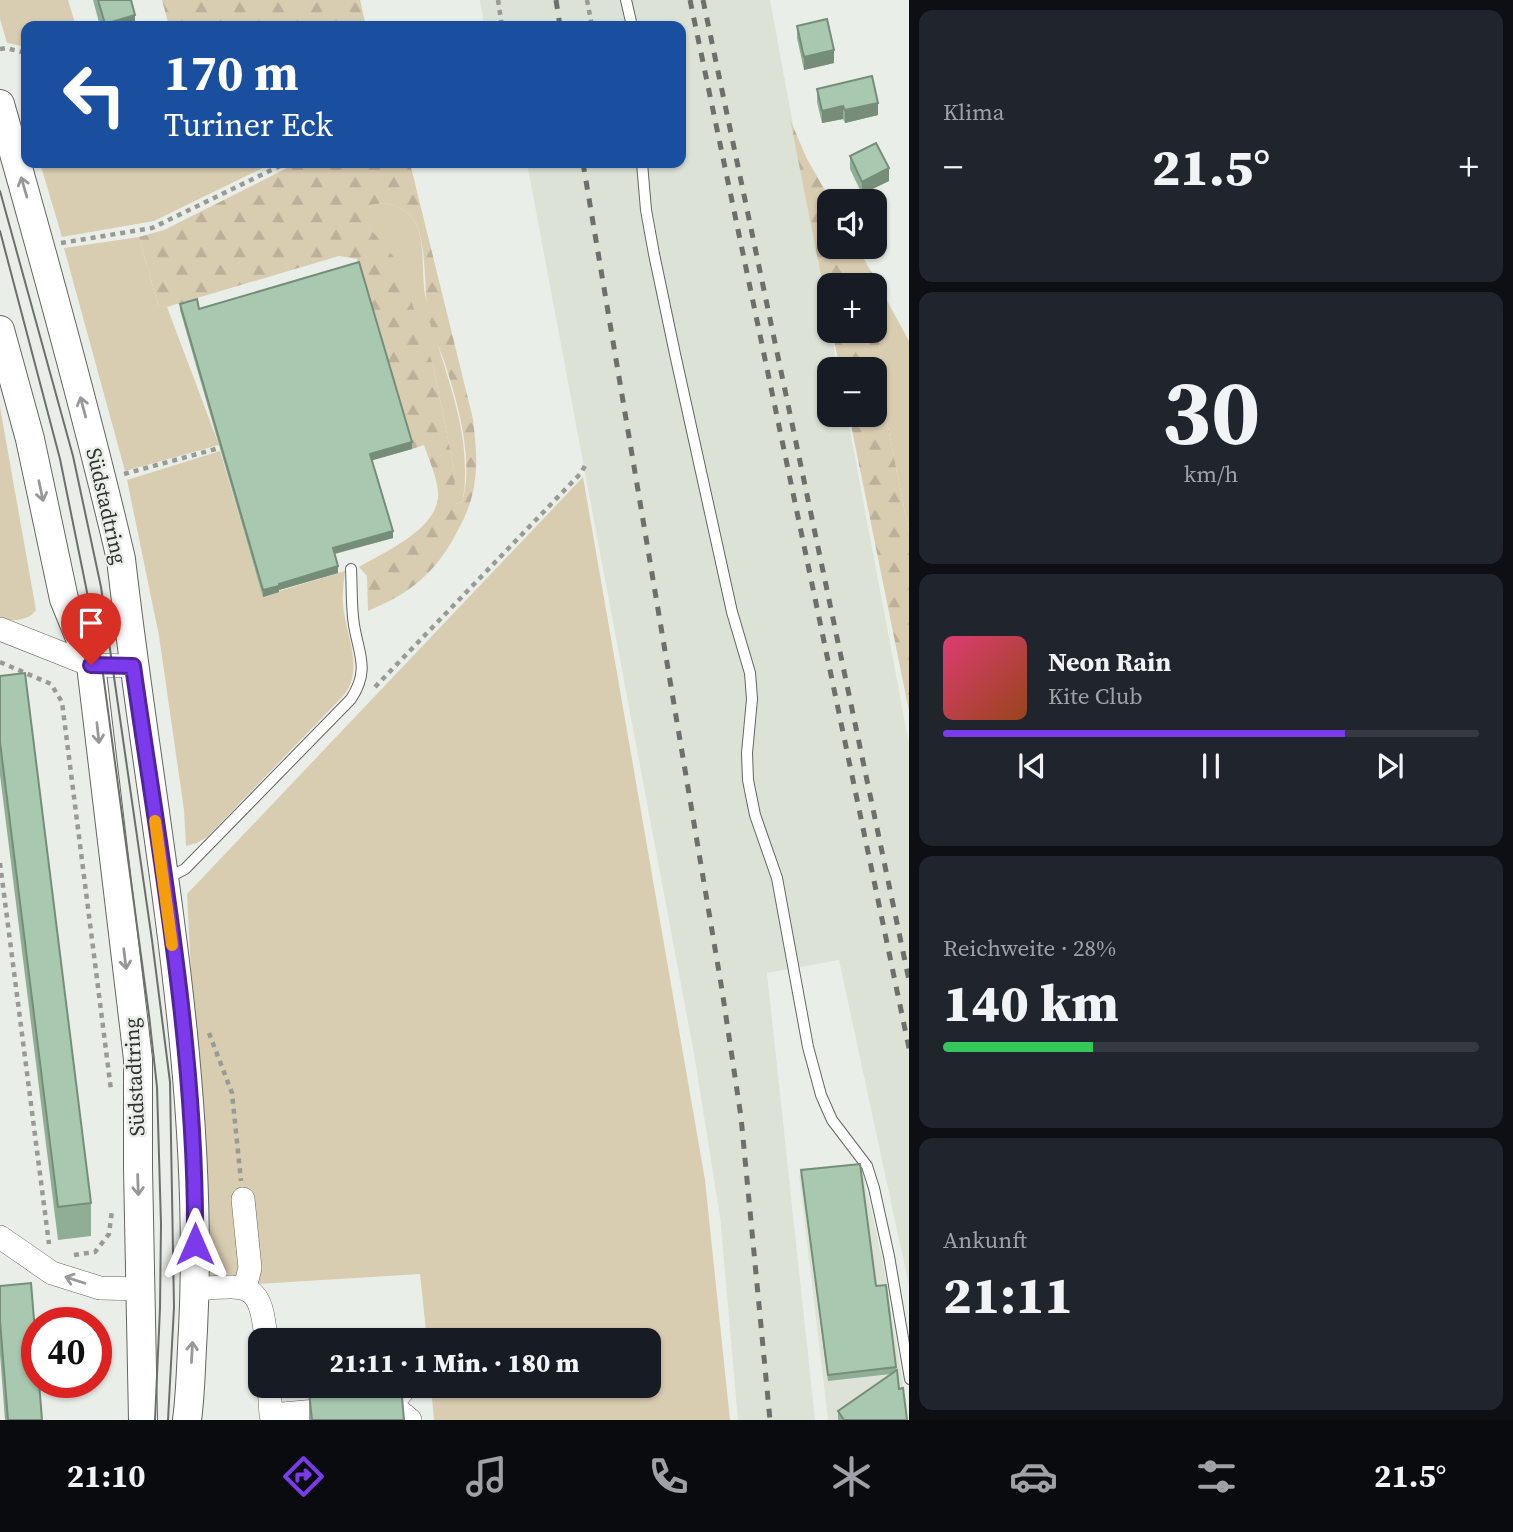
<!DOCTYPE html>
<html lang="de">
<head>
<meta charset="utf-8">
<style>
	body { margin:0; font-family:"Source Serif 4",serif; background:#20242c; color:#f1f3f6; height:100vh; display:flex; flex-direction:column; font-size:26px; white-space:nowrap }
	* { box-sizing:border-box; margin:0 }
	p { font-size:23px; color:#9ea1a6 }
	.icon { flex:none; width:38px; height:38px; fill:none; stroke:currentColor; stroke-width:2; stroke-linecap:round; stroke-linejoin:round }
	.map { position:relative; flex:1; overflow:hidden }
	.details { display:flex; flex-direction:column; gap:10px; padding:10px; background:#0d0f14; width:604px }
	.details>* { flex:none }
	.top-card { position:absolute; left:21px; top:21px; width:665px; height:147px; border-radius:14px; box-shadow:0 2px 5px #0004; background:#1a4fa0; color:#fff; overflow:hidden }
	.controls { position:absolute; left:817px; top:189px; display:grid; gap:14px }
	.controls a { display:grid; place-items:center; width:70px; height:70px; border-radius:14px; background:#171b24; box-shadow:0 2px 5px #0004; font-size:35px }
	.speed { position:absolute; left:21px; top:1307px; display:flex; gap:14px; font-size:35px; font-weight:700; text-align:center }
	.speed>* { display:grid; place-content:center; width:91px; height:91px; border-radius:50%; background:#171b24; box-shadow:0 2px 5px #0004; line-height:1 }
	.speed .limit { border:10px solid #d22; background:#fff; color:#111 }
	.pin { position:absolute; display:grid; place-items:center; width:60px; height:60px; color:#fff; margin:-72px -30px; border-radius:50% 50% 50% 0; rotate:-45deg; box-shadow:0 0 7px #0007 }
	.pin .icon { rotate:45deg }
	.me { position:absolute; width:77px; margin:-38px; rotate:0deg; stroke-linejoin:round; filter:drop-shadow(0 0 5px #0008) }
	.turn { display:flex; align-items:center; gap:24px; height:147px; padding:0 28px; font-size:32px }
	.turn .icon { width:91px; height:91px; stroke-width:2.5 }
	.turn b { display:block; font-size:49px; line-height:60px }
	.big { font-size:52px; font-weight:800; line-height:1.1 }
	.details .card { flex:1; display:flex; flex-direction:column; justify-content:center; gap:10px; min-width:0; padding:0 24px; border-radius:14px; background:#20242c }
	.details .dial { align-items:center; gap:0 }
	.dial b { font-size:91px; line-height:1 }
	.song { display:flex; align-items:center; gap:21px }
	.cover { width:84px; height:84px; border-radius:10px; background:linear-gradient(135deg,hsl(340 70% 55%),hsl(20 70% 35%)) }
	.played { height:7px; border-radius:4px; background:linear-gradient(90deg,#7c3aed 75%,#363941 75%) }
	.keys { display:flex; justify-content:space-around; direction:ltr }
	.heat { display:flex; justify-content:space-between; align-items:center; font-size:38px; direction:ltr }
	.charge { height:10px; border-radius:5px; background:linear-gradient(90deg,#34c759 28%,#363941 0) }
	.trip { position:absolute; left:248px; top:1328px; width:413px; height:70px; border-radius:14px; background:#171b24; box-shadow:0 2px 5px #0004; font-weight:800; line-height:70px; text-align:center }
	.tab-bar { display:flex; height:112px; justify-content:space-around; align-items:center; background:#090b0e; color:#9ea1a6 }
	.tab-bar .icon { width:49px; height:49px }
	.tab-bar .active { color:#7c3aed }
	.tab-bar b { font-size:32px; color:#f1f3f6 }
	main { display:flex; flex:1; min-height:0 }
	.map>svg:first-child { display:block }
	.built { fill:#dce3d6 }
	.grass { fill:#d9cdb1 }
	.forest { fill:url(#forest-firs); fill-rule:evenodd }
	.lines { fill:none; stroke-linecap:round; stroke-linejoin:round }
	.service-casing { stroke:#646661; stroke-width:12 }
	.minor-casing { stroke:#646661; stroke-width:24 }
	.tertiary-casing { stroke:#646661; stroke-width:30 }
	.path { stroke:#989a96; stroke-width:4.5; stroke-dasharray:5 5; stroke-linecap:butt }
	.service { stroke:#fff; stroke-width:10 }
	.minor { stroke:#fff; stroke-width:23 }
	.tertiary { stroke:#fff; stroke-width:28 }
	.tram { stroke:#6d6f6c; stroke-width:2 }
	.rail { stroke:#6d6f6c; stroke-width:5; stroke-dasharray:9 9; stroke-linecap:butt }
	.wall { fill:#90ad96 }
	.shaded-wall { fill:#768d7a }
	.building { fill:#a8c9af; stroke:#768d7a; stroke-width:2 }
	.oneway { stroke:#989898 }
	.route-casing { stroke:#51269a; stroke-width:18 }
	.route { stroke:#7c3aed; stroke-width:12 }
	.slow { stroke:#f59e0b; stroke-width:12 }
	.labels { text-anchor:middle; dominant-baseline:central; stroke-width:5; stroke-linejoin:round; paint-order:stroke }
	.street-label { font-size:21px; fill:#313230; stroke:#eaeee8 }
</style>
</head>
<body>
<main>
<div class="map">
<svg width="910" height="1420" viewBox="0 0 910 1420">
	<defs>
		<pattern id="forest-firs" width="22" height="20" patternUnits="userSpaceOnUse" patternTransform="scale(1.75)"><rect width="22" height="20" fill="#d9cdb1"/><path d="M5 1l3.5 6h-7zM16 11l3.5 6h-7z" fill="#bbb099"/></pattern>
	</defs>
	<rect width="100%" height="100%" fill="#eaeee8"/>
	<g class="built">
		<path d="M480,0H770L829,320L830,331H831L838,369H830V415H847L910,749L909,1286L839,960L767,973L815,1420H738L720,1216L694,1054L527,163H681V26H484Z"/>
		<path d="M862,1168L884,1268L909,1420H828L799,1175Z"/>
	</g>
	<g class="grass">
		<path d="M0,0H68L76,26H26V47L7,43L0,19Z"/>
		<path d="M40,163H273L154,221L62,237Z"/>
		<path d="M383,203C396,205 406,208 414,220C426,239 421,272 425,294C436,354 465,408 465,470C465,481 465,491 462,502L455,504L454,469L433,365L376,237L367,225L365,214L372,205Z"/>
		<path d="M139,237L158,305L167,307L219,445L125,471L64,248Z"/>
		<path d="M872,273L909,341V532L887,422Z"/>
		<path d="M0,407L36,610C28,621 13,622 0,618Z"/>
		<path d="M220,451L263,596L345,571C344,582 342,593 343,604C345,634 365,668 344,695L207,837L197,843L186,846L184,810L159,636L127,480Z"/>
		<path d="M583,477L705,1180L730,1420H434L431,1386H649V1340H427L420,1274L207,1287L187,894Z"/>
	</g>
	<g class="forest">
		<path d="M162,0H360L366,26H169Z"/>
		<path d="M790,119L806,157L831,201H830V247H857L872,273L873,285H830L829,316Z"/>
		<path d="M297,163H410L473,419C475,439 478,459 475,479C473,498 467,514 458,530C437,572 411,593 368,611L367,576L359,567C384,552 441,528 438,492C437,477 429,460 424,445L412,449L357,259L339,256L167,307L158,305L139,237L164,230ZM382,203C396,205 406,208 414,220C427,239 424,291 428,315C432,334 442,352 447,370C459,407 474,464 462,502L456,504L454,469L433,365L398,262L367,225L366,214L372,205Z"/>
		<path d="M875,301L887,422L909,532V711L849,415H875V369H840L832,331H875Z"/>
	</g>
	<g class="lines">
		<g class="service-casing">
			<g id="service">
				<path d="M626,0L632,26"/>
				<path d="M642,163L646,210L654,254L675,354L732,612L750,673L752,699L747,753L748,780L755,815L777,878L808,1047L821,1095L832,1120L867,1166L874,1188L889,1256L910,1379"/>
				<path d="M166,879L185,869L351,699C370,670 359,655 354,625C351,606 352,587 351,569"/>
			</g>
		</g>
		<g class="minor-casing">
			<g id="minor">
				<path d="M0,629L91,665L133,666"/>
				<path d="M243,1199L250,1268L245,1288"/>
				<path d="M0,1237L52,1273L100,1288L142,1289"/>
				<path d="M195,1289C249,1285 261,1281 266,1340"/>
				<path d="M269,1386L271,1415L339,1409"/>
				<path d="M391,1404L407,1386"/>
				<path d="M377,1405L391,1404L410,1420"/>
			</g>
		</g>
		<g class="tertiary-casing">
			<g id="tertiary">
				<path d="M0,104C43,255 85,406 121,559C150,815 206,1071 193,1330C191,1360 191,1390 187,1420"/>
				<path d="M0,330L30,439L64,599L91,665L138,1059V1168L143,1420"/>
			</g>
		</g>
		<g class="path">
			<path d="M498,0L502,26"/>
			<path d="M587,0L592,26"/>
			<path d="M0,49L6,48L26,53"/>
			<path d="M61,243L152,228L286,163"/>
			<path d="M124,474L223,447"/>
			<path d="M0,662L51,684L62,702L111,1090"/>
			<path d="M375,687L581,473L587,462"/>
			<path d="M0,863L49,1244"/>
			<path d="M209,1033L232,1093L241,1181"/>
			<path d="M74,1255L95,1252L109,1234L112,1210"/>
		</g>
		<use href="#service" class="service"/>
		<use href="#minor" class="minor"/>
		<use href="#tertiary" class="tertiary"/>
		<g class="tram">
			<path d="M0,191L73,456L101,587L152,940L170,1082L174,1307L168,1420"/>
			<path d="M0,231L60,459L102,666L149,1015L157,1087L161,1224L160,1308L155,1420"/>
		</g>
		<g class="rail">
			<path d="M556,0L560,26"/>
			<path d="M690,0L910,1053"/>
			<path d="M703,0L910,985"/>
			<path d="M583,163L722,990L741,1117L770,1420"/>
		</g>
	</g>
	<g class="wall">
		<path d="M93,0H131L135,26H100Z"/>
		<path d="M797,26L834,63L804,70L797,38Z"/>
		<path d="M817,89L878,115L845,123L843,119L822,123L817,102Z"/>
		<path d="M850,156L889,181L862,194L850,169Z"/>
		<path d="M180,304L199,309L412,449L372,460L393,538L335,554L338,573L279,590V592L263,597L180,310Z"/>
		<path d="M0,676L91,1203V1236L58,1240L0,775Z"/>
		<path d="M801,1170L876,1286L896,1367L899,1389L907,1420H838V1411L891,1374L828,1381Z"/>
		<path d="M0,1286L42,1420H5L0,1354Z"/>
		<path d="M309,1392L404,1420H309Z"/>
	</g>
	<g class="shaded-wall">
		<path d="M135,15V26H105V24Z"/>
		<path d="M834,50V63L804,70V57Z"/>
		<path d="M878,103V115L845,123V110Z"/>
		<path d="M843,106V119L822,123V111Z"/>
		<path d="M889,168V181L862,194V182Z"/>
		<path d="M412,442V449L370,461V454Z"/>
		<path d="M393,531V538L333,554V548Z"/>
		<path d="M338,566V573L279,590V592L263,597V590L279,584Z"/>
	</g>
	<g class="building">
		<path d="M98,0H131L135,15L105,24Z"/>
		<path d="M827,19L834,50L804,57L797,26Z"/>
		<path d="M872,76L878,103L845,110L843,106L822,111L817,89Z"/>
		<path d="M876,143L889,168L862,182L850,156Z"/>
		<path d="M359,262L412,442L370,454L393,531L333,548L338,566L279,584V586L263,590L180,304L197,299L199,309Z"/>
		<path d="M25,673L91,1203L58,1207L0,742V676Z"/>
		<path d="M860,1164L876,1286L886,1285L896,1367L828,1375L801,1170Z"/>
		<path d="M31,1283L37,1356V1382H39L42,1420H8L0,1321V1286Z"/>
		<path d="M897,1370L899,1389L903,1388L907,1420H844L838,1411Z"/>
		<path d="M371,1386H401L404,1420H312L309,1392Z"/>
	</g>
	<defs><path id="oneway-shaft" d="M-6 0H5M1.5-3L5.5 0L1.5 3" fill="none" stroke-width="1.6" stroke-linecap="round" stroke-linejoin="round" transform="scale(1.75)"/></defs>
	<g class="oneway">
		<use href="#oneway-shaft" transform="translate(24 187) rotate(-106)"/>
		<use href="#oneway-shaft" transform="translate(83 407) rotate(-105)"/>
		<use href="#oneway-shaft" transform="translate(41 491) rotate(78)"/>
		<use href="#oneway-shaft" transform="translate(98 733) rotate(84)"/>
		<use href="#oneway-shaft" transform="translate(125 959) rotate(83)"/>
		<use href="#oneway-shaft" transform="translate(138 1185) rotate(88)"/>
		<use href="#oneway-shaft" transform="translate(75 1280) rotate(-162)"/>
		<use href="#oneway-shaft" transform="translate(192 1352) rotate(-87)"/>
	</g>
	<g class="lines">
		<g class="route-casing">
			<path id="route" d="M91,665L133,666C160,857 197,1051 195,1244"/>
		</g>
		<use href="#route" class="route"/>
		<path class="slow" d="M155,821L172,945"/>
	</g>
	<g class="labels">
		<g class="street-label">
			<text transform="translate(107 506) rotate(77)">Südstadtring</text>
			<text transform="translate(134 1077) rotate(-93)">Südstadtring</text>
		</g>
	</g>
</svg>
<div class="controls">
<a><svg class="icon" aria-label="sound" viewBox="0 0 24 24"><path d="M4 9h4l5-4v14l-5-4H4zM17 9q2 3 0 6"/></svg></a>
<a>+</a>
<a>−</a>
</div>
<div class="speed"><div class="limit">40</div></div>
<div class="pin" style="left:91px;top:665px;background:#d93025"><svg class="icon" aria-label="arrive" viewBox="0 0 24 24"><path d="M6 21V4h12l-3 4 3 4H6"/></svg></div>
<svg class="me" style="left:195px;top:1244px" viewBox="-20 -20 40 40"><path d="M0-17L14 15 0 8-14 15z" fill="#7c3aed" stroke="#fff" stroke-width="4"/></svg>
<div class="trip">21:11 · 1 Min. · 180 m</div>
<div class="top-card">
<div class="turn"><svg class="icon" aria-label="left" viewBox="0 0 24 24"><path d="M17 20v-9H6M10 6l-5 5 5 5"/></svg><div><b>170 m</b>Turiner Eck</div></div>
</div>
</div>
<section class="details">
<div class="card"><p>Klima</p>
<div class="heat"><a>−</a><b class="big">21.5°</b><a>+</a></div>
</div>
<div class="card dial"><b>30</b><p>km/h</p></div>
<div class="card">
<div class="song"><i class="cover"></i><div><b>Neon Rain</b><p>Kite Club</p></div></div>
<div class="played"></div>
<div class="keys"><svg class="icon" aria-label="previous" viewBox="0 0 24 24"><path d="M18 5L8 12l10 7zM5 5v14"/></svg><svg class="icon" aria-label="pause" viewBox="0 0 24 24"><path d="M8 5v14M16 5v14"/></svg><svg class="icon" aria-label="next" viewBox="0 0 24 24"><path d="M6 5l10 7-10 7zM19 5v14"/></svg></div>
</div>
<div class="card"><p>Reichweite · 28%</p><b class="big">140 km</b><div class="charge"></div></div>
<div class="card"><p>Ankunft</p><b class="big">21:11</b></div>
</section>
</main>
<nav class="tab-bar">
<b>21:10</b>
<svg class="icon active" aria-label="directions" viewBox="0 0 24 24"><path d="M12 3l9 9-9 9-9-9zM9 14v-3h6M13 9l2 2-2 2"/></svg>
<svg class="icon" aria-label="music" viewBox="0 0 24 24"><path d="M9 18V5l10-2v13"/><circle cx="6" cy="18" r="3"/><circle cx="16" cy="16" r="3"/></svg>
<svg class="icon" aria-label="phone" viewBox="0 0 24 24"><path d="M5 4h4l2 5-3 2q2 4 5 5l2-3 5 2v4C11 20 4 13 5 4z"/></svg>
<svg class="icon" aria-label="climate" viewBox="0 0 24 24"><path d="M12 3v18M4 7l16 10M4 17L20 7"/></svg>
<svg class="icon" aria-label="car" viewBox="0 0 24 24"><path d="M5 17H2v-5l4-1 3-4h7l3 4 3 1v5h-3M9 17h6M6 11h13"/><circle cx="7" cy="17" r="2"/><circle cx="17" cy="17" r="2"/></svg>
<svg class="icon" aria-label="filters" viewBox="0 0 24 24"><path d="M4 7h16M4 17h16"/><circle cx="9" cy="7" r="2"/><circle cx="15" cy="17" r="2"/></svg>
<b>21.5°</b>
</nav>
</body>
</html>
